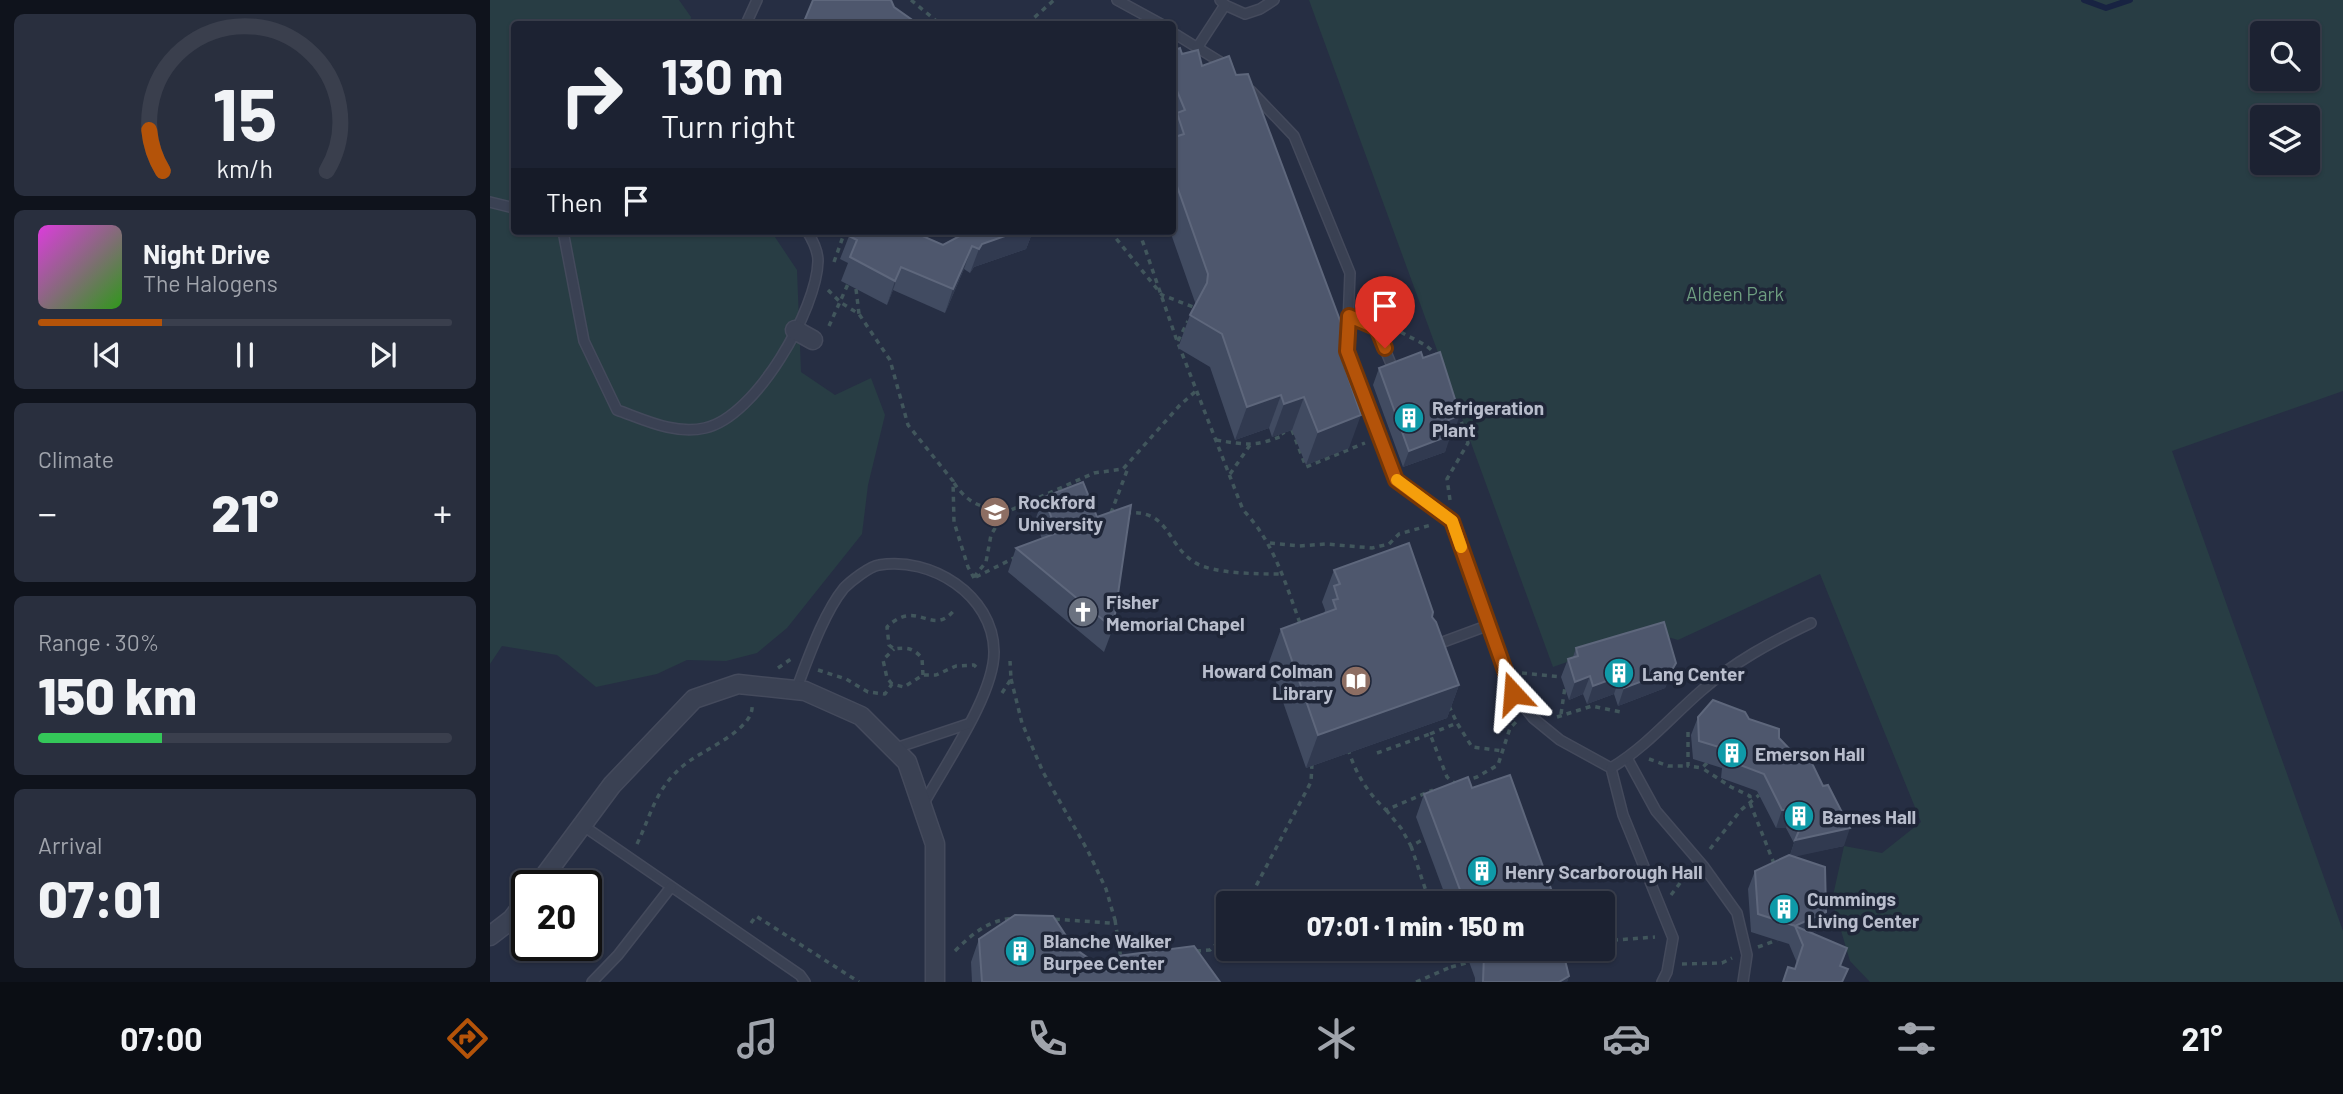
<!DOCTYPE html>
<html lang="en">
<head>
<meta charset="utf-8">
<style>
	body { margin:0; font-family:Barlow,sans-serif; background:#292f3e; color:#f1f3f6; height:100vh; display:flex; flex-direction:column; font-size:26px; white-space:nowrap }
	* { box-sizing:border-box; margin:0 }
	p { font-size:23px; color:#a0a4ac }
	.icon { flex:none; width:38px; height:38px; fill:none; stroke:currentColor; stroke-width:2; stroke-linecap:round; stroke-linejoin:round }
	.map { position:relative; flex:1; overflow:hidden }
	.drawer { display:flex; flex-direction:column; gap:14px; padding:14px; background:#0f131c; width:490px }
	.drawer>* { flex:none }
	.hud { position:absolute; left:21px; top:21px; width:665px; height:214px; border-radius:7px; box-shadow:0 2px 5px #0004,0 0 0 2px #3a3f4d; background:#1c2232; color:#f1f3f6; overflow:hidden }
	.tools { position:absolute; left:1760px; top:21px; display:grid; gap:14px }
	.tools a { display:grid; place-items:center; width:70px; height:70px; border-radius:7px; background:#1c2232; box-shadow:0 2px 5px #0004,0 0 0 2px #3a3f4d; font-size:35px }
	.speed { position:absolute; left:21px; top:870px; display:flex; gap:14px; font-size:35px; font-weight:700; text-align:center }
	.speed>* { display:grid; place-content:center; width:91px; height:91px; border-radius:50%; background:#1c2232; box-shadow:0 2px 5px #0004,0 0 0 2px #3a3f4d; line-height:1 }
	.speed .limit { border:4px solid #111; border-radius:10px; background:#fff; color:#111 }
	.pin { position:absolute; display:grid; place-items:center; width:60px; height:60px; color:#fff; margin:-72px -30px; border-radius:50% 50% 50% 0; rotate:-45deg; box-shadow:0 0 7px #0007 }
	.pin .icon { rotate:45deg }
	.me { position:absolute; width:77px; margin:-38px; rotate:341deg; stroke-linejoin:round; filter:drop-shadow(0 0 5px #0008) }
	.turn { display:flex; align-items:center; gap:24px; height:147px; padding:0 35px; font-size:32px }
	.turn .icon { width:91px; height:91px; stroke-width:2.5 }
	.turn b { display:block; font-size:49px; line-height:60px }
	.then { display:flex; align-items:center; height:66px; padding:0 35px; background:#0003; gap:14px; font-size:26px }
	.big { font-size:52px; font-weight:800; line-height:1.1 }
	.drawer .widget { flex:1; display:flex; flex-direction:column; justify-content:center; gap:10px; min-width:0; padding:0 24px; border-radius:10px; background:#292f3e }
	.drawer .dial { align-items:center; gap:0 }
	.dial svg { height:182px; overflow:visible; fill:none; stroke:#3a3f4d; stroke-width:7; stroke-linecap:round; text-anchor:middle }
	.dial text { fill:#f1f3f6; stroke:none }
	.song { display:flex; align-items:center; gap:21px }
	.cover { width:84px; height:84px; border-radius:10px; background:linear-gradient(135deg,hsl(300 70% 55%),hsl(110 70% 35%)) }
	.played { height:7px; border-radius:4px; background:linear-gradient(90deg,#b45309 30%,#3a3f4d 30%) }
	.keys { display:flex; justify-content:space-around; direction:ltr }
	.heat { display:flex; justify-content:space-between; align-items:center; font-size:38px; direction:ltr }
	.charge { height:10px; border-radius:5px; background:linear-gradient(90deg,#34c759 30%,#3a3f4d 0) }
	.trip { position:absolute; left:726px; top:891px; width:399px; height:70px; border-radius:7px; background:#1c2232; box-shadow:0 2px 5px #0004,0 0 0 2px #3a3f4d; font-weight:800; line-height:70px; text-align:center }
	.dock { display:flex; height:112px; justify-content:space-around; align-items:center; background:#0b0e14; color:#a0a4ac }
	.dock .icon { width:49px; height:49px }
	.dock .on { color:#b45309 }
	.dock b { font-size:32px; color:#f1f3f6 }
	main { display:flex; flex:1; min-height:0 }
	.map>svg:first-child { display:block }
	.green { fill:#283d44; fill-rule:evenodd }
	.lines { fill:none; stroke-linecap:round; stroke-linejoin:round }
	.stream { stroke:#182342; stroke-width:6 }
	.lane-casing { stroke:#444a5c; stroke-width:12 }
	.street-casing { stroke:#444a5c; stroke-width:21 }
	.path { stroke:#41565c; stroke-width:3.5; stroke-dasharray:5 5; stroke-linecap:butt }
	.lane { stroke:#3a4153; stroke-width:9 }
	.street { stroke:#3a4153; stroke-width:18 }
	.wall { fill:#414b61 }
	.shaded-wall { fill:#313a50 }
	.building { fill:#4e576d; stroke:#5e677c; stroke-width:2 }
	.route-casing { stroke:#753606; stroke-width:18 }
	.route { stroke:#b45309; stroke-width:12 }
	.slow { stroke:#f59e0b; stroke-width:12 }
	.labels { text-anchor:middle; dominant-baseline:central; stroke-width:7; stroke-linejoin:round; paint-order:stroke }
	.park-label { font-size:19px; fill:#6e9e80; stroke:#1f2638 }
	.poi-label { font-size:19px; font-weight:bold; fill:#b8bdcc; stroke:#1f2638; text-anchor:start }
</style>
</head>
<body>
<main>
<section class="drawer">
<div class="widget dial"><svg viewBox="0 0 100 80">
<path d="M14 69A42 42 0 1 1 86 69"/>
<path d="M14 69A42 42 0 0 1 8 51" stroke="#b45309"/>
<text x="50" y="56" font-size="32" font-weight="700">15</text>
<text x="50" y="72" font-size="11">km/h</text>
</svg></div>
<div class="widget">
<div class="song"><i class="cover"></i><div><b>Night Drive</b><p>The Halogens</p></div></div>
<div class="played"></div>
<div class="keys"><svg class="icon" aria-label="previous" viewBox="0 0 24 24"><path d="M18 5L8 12l10 7zM5 5v14"/></svg><svg class="icon" aria-label="pause" viewBox="0 0 24 24"><path d="M8 5v14M16 5v14"/></svg><svg class="icon" aria-label="next" viewBox="0 0 24 24"><path d="M6 5l10 7-10 7zM19 5v14"/></svg></div>
</div>
<div class="widget"><p>Climate</p>
<div class="heat"><a>−</a><b class="big">21°</b><a>+</a></div>
</div>
<div class="widget"><p>Range · 30%</p><b class="big">150 km</b><div class="charge"></div></div>
<div class="widget"><p>Arrival</p><b class="big">07:01</b></div>
</section>
<div class="map">
<svg width="1853" height="982" viewBox="0 0 1853 982">
	<rect width="100%" height="100%" fill="#262e43"/>
	<g class="green">
		<path d="M0,0H189L201,17L200,24H24V231H281L307,270L311,372L345,395L381,378L395,415L378,485L372,534L297,628L267,653L236,661L197,660L167,674L106,687L67,655L12,646L0,664Z"/>
		<path d="M819,0H1853V391L1682,451L1853,931V982H1380L1360,961L1342,900L1354,846L1392,853L1431,822L1330,574L1188,640L1161,632L1063,667ZM1773,33H1818V79H1773ZM1773,117H1818V163H1773Z"/>
	</g>
	<g class="lines">
		<path class="stream" d="M1594,0L1616,8L1640,0"/>
		<g class="lane-casing">
			<g id="lane">
				<path d="M627,0L671,24"/>
				<path d="M735,5L755,14L770,9L784,0"/>
				<path d="M256,24L267,0"/>
				<path d="M682,32L737,66"/>
				<path d="M707,48L735,5L730,0"/>
				<path d="M761,91L804,136L860,273L857,351L906,480L962,521L1023,693L1043,718L1070,740L1121,768L1133,815L1183,938L1177,972L1172,982"/>
				<path d="M0,202L24,208"/>
				<path d="M73,231L94,341L127,410C155,420 185,435 215,428C266,417 327,309 328,261C328,251 322,239 317,231"/>
				<path d="M859,315L886,328L904,371"/>
				<path d="M945,645L999,625"/>
				<path d="M306,690C318,659 333,614 354,588C361,581 380,566 389,565C441,556 503,595 504,651C505,694 454,766 433,805"/>
				<path d="M403,749L478,724"/>
				<path d="M1137,758L1166,811L1214,867L1247,913L1257,955L1253,982"/>
				<path d="M1121,768C1156,747 1181,717 1211,691C1244,662 1281,642 1321,623"/>
				<path d="M92,825L310,975L315,982"/>
				<path d="M102,982L128,955L181,887"/>
			</g>
		</g>
		<g class="street-casing">
			<g id="street">
				<path d="M305,330L323,340"/>
				<path d="M47,886L122,785L204,699L248,684L315,691L371,716L417,762L445,844V982"/>
				<path d="M0,936L22,919L37,899"/>
			</g>
		</g>
		<g class="path">
			<path d="M421,0L450,24"/>
			<path d="M537,24L564,0"/>
			<path d="M620,231L672,295L706,308"/>
			<path d="M649,231L686,338L753,510C784,542 796,585 811,626"/>
			<path d="M344,262L355,231"/>
			<path d="M366,289L369,314"/>
			<path d="M338,290L350,302L369,314L400,360L418,425L463,481L464,522L478,567L484,578"/>
			<path d="M874,296L888,311"/>
			<path d="M339,326L358,284"/>
			<path d="M903,326C915,338 940,342 947,358"/>
			<path d="M688,341L698,321"/>
			<path d="M802,430L816,467L875,443"/>
			<path d="M726,440C756,445 766,447 794,435L793,433"/>
			<path d="M740,474L760,445"/>
			<path d="M464,483C480,506 493,508 519,511"/>
			<path d="M960,500L957,479L978,443L969,414"/>
			<path d="M621,513L638,468"/>
			<path d="M636,513C680,509 675,543 704,562C722,574 769,574 791,574"/>
			<path d="M780,543L809,546L836,544L882,548L899,544L909,534L941,525"/>
			<path d="M484,577L496,562L501,535L511,518L521,510L604,473L633,469L690,405L706,391"/>
			<path d="M486,577L526,557"/>
			<path d="M288,668L301,659"/>
			<path d="M328,670L356,679L378,692L395,694L402,684L414,687L433,675H446L466,666L484,665L487,668"/>
			<path d="M1032,673L1071,677"/>
			<path d="M433,675L432,658C423,648 417,647 404,649L399,645L397,627C428,597 442,639 465,609"/>
			<path d="M521,679L532,723L553,772L598,851L616,889L625,920L620,923L563,919"/>
			<path d="M402,684L397,678L393,660L404,649"/>
			<path d="M512,693L521,679L520,661"/>
			<path d="M959,706L967,723"/>
			<path d="M1071,714L1075,687"/>
			<path d="M1067,717L1102,706L1131,712"/>
			<path d="M1198,732V766L1212,768"/>
			<path d="M940,734L967,723L982,747L1013,751"/>
			<path d="M858,749C866,774 877,792 896,810L943,790"/>
			<path d="M887,753L940,734L957,777L967,785"/>
			<path d="M1159,759L1178,766H1198"/>
			<path d="M1217,763L1212,768L1241,787L1260,796V803L1285,866"/>
			<path d="M974,781L987,777L1008,765L1020,728L1027,721"/>
			<path d="M896,810L911,828L921,846L934,839"/>
			<path d="M147,844C162,813 165,789 194,765C210,751 265,730 262,705"/>
			<path d="M921,846L940,903"/>
			<path d="M1220,849L1251,810L1269,795"/>
			<path d="M1181,895L1200,870"/>
			<path d="M757,903L821,782L822,763"/>
			<path d="M625,920L631,959"/>
			<path d="M261,923L266,916L369,982"/>
			<path d="M1113,941L1165,937"/>
			<path d="M1268,947L1287,940"/>
			<path d="M955,948L961,967L980,962"/>
			<path d="M465,951C483,933 499,920 524,918"/>
			<path d="M706,951L720,950L738,933"/>
			<path d="M1192,964L1232,963L1242,958"/>
			<path d="M926,982L961,967"/>
		</g>
		<use href="#lane" class="lane"/>
		<use href="#street" class="street"/>
	</g>
	<g class="wall">
		<path d="M682,51L692,54L712,66L858,375L859,448L816,465L802,430L782,437L779,428L745,440L720,367L688,348L700,315L706,305L680,231H682Z"/>
		<path d="M361,231L453,245L472,235L470,231H543L536,249L484,267L480,273L474,269L455,313L403,290L397,305L351,281L358,263L350,259Z"/>
		<path d="M889,368L964,432L960,433L955,452L913,467L883,385Z"/>
		<path d="M554,497L623,628L614,652L518,572L526,548L552,539L545,520Z"/>
		<path d="M844,570L942,617L969,685L957,718L816,768L779,662L791,629L834,614L835,610L832,602Z"/>
		<path d="M1086,648L1186,663L1175,688L1128,706L1124,694L1097,704L1093,694L1079,700L1071,677L1078,659L1083,657Z"/>
		<path d="M1208,717L1259,719L1289,738L1354,846L1304,856L1329,930L1322,933L1305,969L1307,963L1299,944L1261,932L1258,889L1265,871L1300,855L1304,843L1296,828H1286L1267,791L1231,778L1232,768L1203,759L1201,735Z"/>
		<path d="M982,788L1064,903H958L926,817L934,794Z"/>
		<path d="M489,939L584,948L617,971L730,982H482L481,962Z"/>
		<path d="M974,948H1072L1079,976L1077,982H985V978Z"/>
	</g>
	<g class="shaded-wall">
		<path d="M529,231H543L536,249L484,267L480,273L489,249L492,244Z"/>
		<path d="M482,246L474,269L455,313L463,289Z"/>
		<path d="M411,267L403,290L397,305L405,281Z"/>
		<path d="M864,358L852,391L853,362Z"/>
		<path d="M791,395L779,428L745,440L757,407Z"/>
		<path d="M814,397L802,430L782,437L794,404Z"/>
		<path d="M871,415L859,448L816,465L828,432Z"/>
		<path d="M970,415L964,432L950,438L956,421Z"/>
		<path d="M961,435L955,452L913,467L919,451Z"/>
		<path d="M1186,663L1175,688L1128,706L1134,688Z"/>
		<path d="M1100,676L1093,694L1079,700L1085,682Z"/>
		<path d="M1130,676L1124,694L1097,704L1103,686Z"/>
		<path d="M969,685L957,718L816,768L828,735Z"/>
		<path d="M1292,810H1302L1296,828H1286Z"/>
		<path d="M1360,828L1354,846L1299,858L1305,840Z"/>
		<path d="M1336,912L1329,930L1310,938L1305,926L1298,944L1305,926Z"/>
		<path d="M1079,976L1077,982H1069Z"/>
	</g>
	<g class="building">
		<path d="M323,0H401L404,7L428,24H313Z"/>
		<path d="M690,48L692,54L708,50L712,66L739,56L746,75L758,74L864,358L853,362L871,415L828,432L814,397L794,404L791,395L757,407L732,334L700,315L717,283L718,274L682,172V138L694,134L687,113L695,110L682,79V51Z"/>
		<path d="M361,231H421L453,245L479,231H529L492,244L489,249L482,246L463,289L411,267L405,281L360,257L367,240L359,236Z"/>
		<path d="M931,352L933,358L950,352L970,415L956,421L961,435L919,451L889,368Z"/>
		<path d="M593,482L607,517L641,505L623,628L526,548L567,533L554,497Z"/>
		<path d="M919,543L943,612L942,617L946,622L969,685L828,735L791,629L846,609L843,600L848,599L844,586L850,584L844,570Z"/>
		<path d="M1174,622L1186,663L1182,670L1134,688L1130,676L1103,686L1100,676L1085,682L1078,659L1088,656L1086,648Z"/>
		<path d="M1223,700L1255,712L1259,719L1289,729V738L1307,757H1319L1333,786L1338,785L1360,828L1305,840L1311,826L1302,810H1292L1274,774L1237,760L1239,750L1209,741L1208,717Z"/>
		<path d="M1020,775L1065,900L1056,903H975L934,794L978,777L982,788Z"/>
		<path d="M1299,855L1335,867L1336,912L1305,926L1268,914L1265,871Z"/>
		<path d="M525,915L563,916L584,948L617,971L628,956L704,946L730,982H492L489,939Z"/>
		<path d="M1305,926L1357,948L1350,966L1358,969L1352,982H1293L1298,967L1305,969L1313,945Z"/>
		<path d="M992,948H1072L1079,976L1069,982H993L994,955Z"/>
	</g>
	<g class="lines">
		<g class="route-casing">
			<path id="route" d="M895,348L887,328L859,316L857,351L906,480L962,521L1023,693"/>
		</g>
		<use href="#route" class="route"/>
		<path class="slow" d="M907,480L962,521L971,547"/>
	</g>
	<defs>
		<g id="building-disc" transform="scale(1.575)"><circle r="9.5" fill="#0f9aa8" stroke="#1f2638"/><path d="M-4-6H4V6H1V3H-1V6H-4ZM-2.5-4.3h1.7v1.8h-1.7ZM.8-4.3h1.7v1.8H.8ZM-2.5-1h1.7V.8h-1.7ZM.8-1h1.7V.8H.8Z" fill="#fff"/></g>
		<g id="university-disc" transform="scale(1.575)"><circle r="9.5" fill="#8d6e63" stroke="#1f2638"/><path d="M0-5L7-2L0 1L-7-2ZM-4 1L0 2.5L4 1V4Q0 6-4 4Z" fill="#fff"/></g>
		<g id="church-disc" transform="scale(1.575)"><circle r="9.5" fill="#6b7280" stroke="#1f2638"/><path d="M-1.2-6h2.4v3.5h3.3v2.4h-3.3V6h-2.4V-.1h-3.3v-2.4h3.3Z" fill="#fff"/></g>
		<g id="library-disc" transform="scale(1.575)"><circle r="9.5" fill="#8d6e63" stroke="#1f2638"/><path d="M-6-4Q-3-5.5-.7-3.5V5Q-3 3-6 4ZM6-4Q3-5.5 .7-3.5V5Q3 3 6 4Z" fill="#fff"/></g>
	</defs>
	<g fill-rule="evenodd">
		<use href="#building-disc" x="919" y="418"/>
		<use href="#university-disc" x="505" y="512"/>
		<use href="#church-disc" x="593" y="612"/>
		<use href="#building-disc" x="1129" y="673"/>
		<use href="#library-disc" x="866" y="681"/>
		<use href="#building-disc" x="1242" y="753"/>
		<use href="#building-disc" x="1309" y="816"/>
		<use href="#building-disc" x="992" y="871"/>
		<use href="#building-disc" x="1294" y="909"/>
		<use href="#building-disc" x="530" y="951"/>
	</g>
	<g class="labels">
		<g class="park-label">
			<text x="1245" y="293">Aldeen Park</text>
		</g>
		<g class="poi-label">
			<text x="942" y="407">Refrigeration<tspan x="942" dy="22">Plant</tspan></text>
			<text x="528" y="501">Rockford<tspan x="528" dy="22">University</tspan></text>
			<text x="616" y="601">Fisher<tspan x="616" dy="22">Memorial Chapel</tspan></text>
			<text x="843" y="670" text-anchor="end">Howard Colman<tspan x="843" dy="22">Library</tspan></text>
			<text x="1152" y="673">Lang Center</text>
			<text x="1265" y="753">Emerson Hall</text>
			<text x="1332" y="816">Barnes Hall</text>
			<text x="1015" y="871">Henry Scarborough Hall</text>
			<text x="1317" y="898">Cummings<tspan x="1317" dy="22">Living Center</tspan></text>
			<text x="553" y="940">Blanche Walker<tspan x="553" dy="22">Burpee Center</tspan></text>
		</g>
	</g>
</svg>
<div class="tools">
<a><svg class="icon" aria-label="search" viewBox="0 0 24 24"><circle cx="10" cy="10" r="6"/><path d="M15 15l6 6"/></svg></a>
<a><svg class="icon" aria-label="layers" viewBox="0 0 24 24"><path d="M12 4l9 5-9 5-9-5zM3 14l9 5 9-5"/></svg></a>
</div>
<div class="speed"><div class="limit">20</div></div>
<div class="pin" style="left:895px;top:348px;background:#d93025"><svg class="icon" aria-label="arrive" viewBox="0 0 24 24"><path d="M6 21V4h12l-3 4 3 4H6"/></svg></div>
<svg class="me" style="left:1023px;top:693px" viewBox="-20 -20 40 40"><path d="M0-17L14 15 0 8-14 15z" fill="#b45309" stroke="#fff" stroke-width="4"/></svg>
<div class="trip">07:01 · 1 min · 150 m</div>
<div class="hud">
<div class="turn"><svg class="icon" aria-label="right" viewBox="0 0 24 24"><path d="M7 20v-9h11M14 6l5 5-5 5"/></svg><div><b>130 m</b>Turn right</div></div>
<div class="then">Then<svg class="icon" aria-label="arrive" viewBox="0 0 24 24"><path d="M6 21V4h12l-3 4 3 4H6"/></svg></div>
</div>
</div>
</main>
<nav class="dock">
<b>07:00</b>
<svg class="icon on" aria-label="directions" viewBox="0 0 24 24"><path d="M12 3l9 9-9 9-9-9zM9 14v-3h6M13 9l2 2-2 2"/></svg>
<svg class="icon" aria-label="music" viewBox="0 0 24 24"><path d="M9 18V5l10-2v13"/><circle cx="6" cy="18" r="3"/><circle cx="16" cy="16" r="3"/></svg>
<svg class="icon" aria-label="phone" viewBox="0 0 24 24"><path d="M5 4h4l2 5-3 2q2 4 5 5l2-3 5 2v4C11 20 4 13 5 4z"/></svg>
<svg class="icon" aria-label="climate" viewBox="0 0 24 24"><path d="M12 3v18M4 7l16 10M4 17L20 7"/></svg>
<svg class="icon" aria-label="car" viewBox="0 0 24 24"><path d="M5 17H2v-5l4-1 3-4h7l3 4 3 1v5h-3M9 17h6M6 11h13"/><circle cx="7" cy="17" r="2"/><circle cx="17" cy="17" r="2"/></svg>
<svg class="icon" aria-label="filters" viewBox="0 0 24 24"><path d="M4 7h16M4 17h16"/><circle cx="9" cy="7" r="2"/><circle cx="15" cy="17" r="2"/></svg>
<b>21°</b>
</nav>
</body>
</html>
